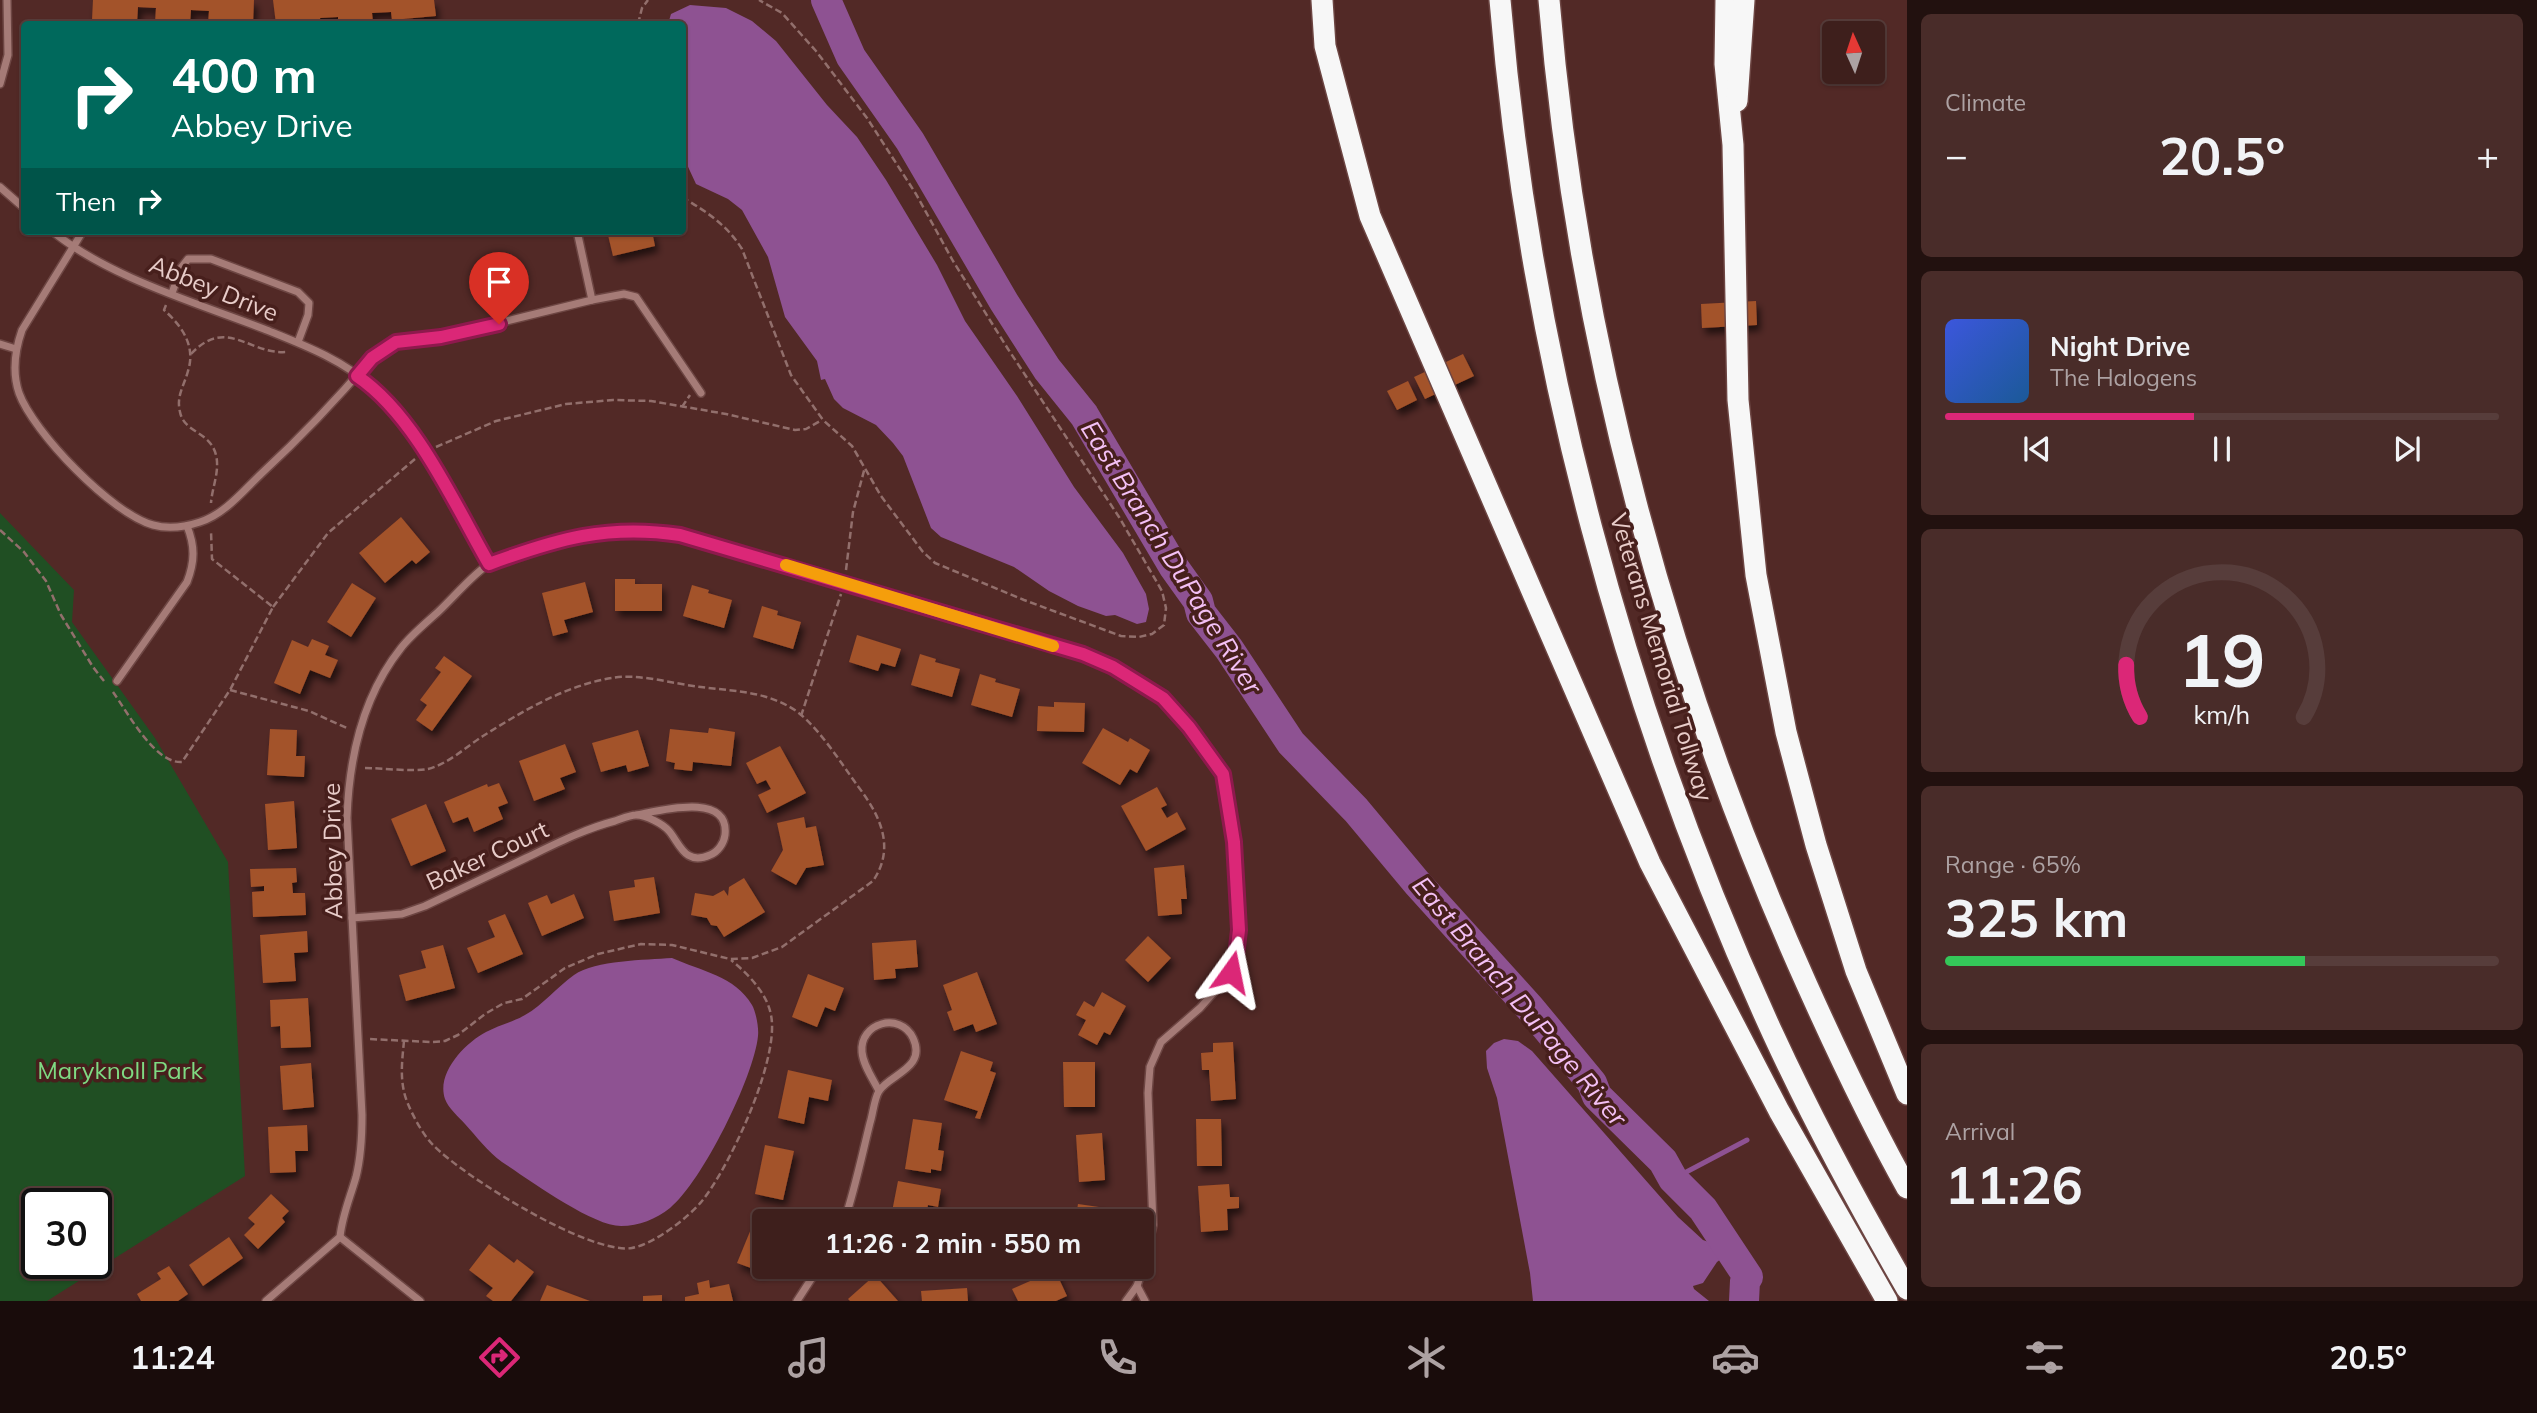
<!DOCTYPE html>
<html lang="en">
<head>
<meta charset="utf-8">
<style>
	body { margin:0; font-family:Mulish,sans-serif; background:#492c29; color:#f1f3f6; height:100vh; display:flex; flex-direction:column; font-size:26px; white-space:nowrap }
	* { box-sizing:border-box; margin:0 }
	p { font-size:23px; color:#ada2a3 }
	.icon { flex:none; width:38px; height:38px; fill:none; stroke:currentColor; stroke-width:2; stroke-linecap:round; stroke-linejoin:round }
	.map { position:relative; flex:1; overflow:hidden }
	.drawer { display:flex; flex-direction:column; gap:14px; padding:14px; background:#22110f; width:630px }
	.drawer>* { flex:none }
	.hud { position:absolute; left:21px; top:21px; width:665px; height:214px; border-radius:7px; box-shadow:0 2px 5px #0004,0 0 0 2px #573d3b; background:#00695c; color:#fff; overflow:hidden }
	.needle { width:46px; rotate:357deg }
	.buttons { position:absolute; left:1822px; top:21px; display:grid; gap:14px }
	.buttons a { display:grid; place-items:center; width:63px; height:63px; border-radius:7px; background:#3e1f1c; box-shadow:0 2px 5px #0004,0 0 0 2px #573d3b; font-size:35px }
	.speed { position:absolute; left:21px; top:1188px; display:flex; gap:14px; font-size:35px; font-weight:700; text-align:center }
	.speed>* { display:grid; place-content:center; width:91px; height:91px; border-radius:50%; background:#3e1f1c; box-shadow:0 2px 5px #0004,0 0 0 2px #573d3b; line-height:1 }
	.speed .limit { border:4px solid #111; border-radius:10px; background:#fff; color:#111 }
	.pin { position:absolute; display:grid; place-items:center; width:60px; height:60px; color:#fff; margin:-72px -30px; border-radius:50% 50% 50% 0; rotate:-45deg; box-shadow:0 0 7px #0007 }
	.pin .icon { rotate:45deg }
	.me { position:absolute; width:77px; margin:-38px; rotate:12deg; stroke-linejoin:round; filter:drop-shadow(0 0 5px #0008) }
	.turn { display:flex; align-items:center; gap:24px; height:147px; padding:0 35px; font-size:32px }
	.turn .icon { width:91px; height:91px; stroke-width:2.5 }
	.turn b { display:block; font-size:49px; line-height:60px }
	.then { display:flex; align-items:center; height:66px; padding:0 35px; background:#0003; gap:14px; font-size:26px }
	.big { font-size:52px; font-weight:700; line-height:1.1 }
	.drawer .tile { flex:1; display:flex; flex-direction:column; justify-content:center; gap:10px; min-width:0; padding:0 24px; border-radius:10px; background:#492c29 }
	.drawer .dial { align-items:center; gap:0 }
	.dial svg { height:182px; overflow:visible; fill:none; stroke:#573d3b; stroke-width:7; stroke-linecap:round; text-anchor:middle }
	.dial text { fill:#f1f3f6; stroke:none }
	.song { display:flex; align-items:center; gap:21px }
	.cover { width:84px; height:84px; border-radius:10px; background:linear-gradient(135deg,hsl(230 70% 55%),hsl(210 70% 35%)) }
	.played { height:7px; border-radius:4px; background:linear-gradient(90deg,#db2777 45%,#573d3b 45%) }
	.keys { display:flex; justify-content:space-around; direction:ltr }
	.heat { display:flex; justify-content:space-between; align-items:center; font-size:38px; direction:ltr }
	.charge { height:10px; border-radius:5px; background:linear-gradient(90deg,#34c759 65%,#573d3b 0) }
	.trip { position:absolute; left:752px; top:1209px; width:402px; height:70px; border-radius:7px; background:#3e1f1c; box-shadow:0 2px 5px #0004,0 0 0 2px #573d3b; font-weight:700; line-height:70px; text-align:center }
	.menu { display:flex; height:112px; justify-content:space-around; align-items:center; background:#190c0b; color:#ada2a3 }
	.menu .icon { width:49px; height:49px }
	.menu .current { color:#db2777 }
	.menu b { font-size:32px; color:#f1f3f6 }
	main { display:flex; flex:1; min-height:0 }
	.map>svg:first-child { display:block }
	.green { fill:#204f23; fill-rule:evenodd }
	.water { fill:#8e5292 }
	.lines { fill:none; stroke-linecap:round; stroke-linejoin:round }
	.stream { stroke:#8e5292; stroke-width:5 }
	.river { stroke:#8e5292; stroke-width:30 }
	.building { fill:#a3522a; filter:url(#shadow) }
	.street-casing { stroke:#6d4643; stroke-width:10 }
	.highway-casing { stroke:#6d4643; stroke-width:24 }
	.path { stroke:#926f6c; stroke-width:2.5; stroke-dasharray:7 3.5; stroke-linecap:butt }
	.street { stroke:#a57b77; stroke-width:7 }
	.highway { stroke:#f7f7f7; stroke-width:21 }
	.route-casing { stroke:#8e194d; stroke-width:18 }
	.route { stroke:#db2777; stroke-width:12 }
	.slow { stroke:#f59e0b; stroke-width:12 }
	.labels { text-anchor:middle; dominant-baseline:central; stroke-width:7; stroke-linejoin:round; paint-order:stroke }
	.street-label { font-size:24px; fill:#e8ccc9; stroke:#471f1c }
	.park-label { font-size:24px; fill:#7eda82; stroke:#471f1c }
	.water-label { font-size:26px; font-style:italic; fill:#f3c0f5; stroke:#471f1c }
</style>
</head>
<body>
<main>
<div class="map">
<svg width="1907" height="1301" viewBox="0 0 1907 1301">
	<defs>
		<filter id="shadow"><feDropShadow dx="3.5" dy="6" stdDeviation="3.5" flood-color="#0009"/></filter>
	</defs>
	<rect width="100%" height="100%" fill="#522926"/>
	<path class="green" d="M0,513L74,590L72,622L155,738L228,862L245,1176L47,1301H0ZM37,1204H96V1264H37Z"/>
	<g class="water">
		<path d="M690,5L726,8L752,21L776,41L827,105L857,137L886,180L937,265L965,321L1017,396L1074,487L1123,553L1146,594L1149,609L1146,622L1137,624L1115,615L1106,616L1078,606L1049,591L1014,567L941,537L931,528L903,456L893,443L876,425L843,408L834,399L825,379L821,380L817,361L785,317L768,257L742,210L728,199L696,184L683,156L682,24H668L671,14Z"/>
		<path d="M672,958C701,971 735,976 752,1005C756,1012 759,1028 758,1036C754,1077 702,1182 670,1208C656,1219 639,1226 621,1226C592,1226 528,1179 502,1162C488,1152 476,1136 465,1124C459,1117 448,1108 445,1099C436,1073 465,1043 486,1032C499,1025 513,1022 525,1015C543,1005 557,987 574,975C596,960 645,960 672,958Z"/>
		<path d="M1504,1039L1518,1041L1532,1051L1678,1217L1703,1240L1747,1256L1748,1277L1745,1281L1754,1301H1735C1738,1287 1736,1266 1721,1259L1717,1262L1703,1283L1693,1286L1694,1289L1709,1301H1533L1530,1273L1497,1098L1487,1068L1486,1051L1494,1043Z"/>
	</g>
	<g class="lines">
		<path class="stream" d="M1673,1179L1747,1140"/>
		<path class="river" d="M826,0L851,57L910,141L1004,302L1047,369L1084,415L1173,566L1198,601L1201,613L1229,649L1291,743L1356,810L1417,883L1530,1008L1592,1083L1597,1096L1663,1161L1673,1179L1703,1209L1748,1277L1745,1281L1744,1301"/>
	</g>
	<g class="building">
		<path d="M93,0H254L253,24H208L209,11L191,10L190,24L155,23L156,8L138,7L137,23L92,20Z"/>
		<path d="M273,0H434L436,16L392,20L391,12L372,13L373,22L338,24V17L320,18L321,24H276Z"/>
		<path d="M607,231H652L655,246L613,256Z"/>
		<path d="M1756,301L1757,325L1702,328L1701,304Z"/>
		<path d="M1463,354L1474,376L1425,399L1414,377Z"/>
		<path d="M1408,381L1417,400L1397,410L1387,391Z"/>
		<path d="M401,517L430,552L416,564L412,560L385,583L359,553Z"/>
		<path d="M615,579H635V584H662V611H615Z"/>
		<path d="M585,582L593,612L564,620L568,632L553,636L542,593Z"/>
		<path d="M352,583L376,598L351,637L327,622Z"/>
		<path d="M692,585L709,590L708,593L732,600L724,628L683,616Z"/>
		<path d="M762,606L778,611L777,615L801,622L793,649L753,637Z"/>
		<path d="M857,635L901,649L895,667L881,663L878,671L849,662Z"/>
		<path d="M312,639L329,646L325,655L338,660L330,678L310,670L300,694L274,683L292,640L308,647Z"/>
		<path d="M920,654L936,659L935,662L960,669L952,697L911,685Z"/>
		<path d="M444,656L472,676L432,731L416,720L427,705L420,700L441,672L435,668Z"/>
		<path d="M980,674L996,679L995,682L1020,689L1012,717L971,705Z"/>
		<path d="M1054,702L1085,703L1084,732L1037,731L1038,706L1054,707Z"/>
		<path d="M709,728L735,732L731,766L693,762L692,771L674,769L675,763L666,761L670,729L708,733Z"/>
		<path d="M1103,728L1128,742L1130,738L1150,750L1137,773L1130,769L1120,785L1082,763Z"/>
		<path d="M270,729L297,730L296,756H305L304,777L267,775Z"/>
		<path d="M638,730L649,766L628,772L626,765L601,772L592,743Z"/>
		<path d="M565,744L576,772L560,778L565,789L534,801L519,761Z"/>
		<path d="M780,746L806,793L767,813L758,795L771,789L766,780L757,784L746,763Z"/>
		<path d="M499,783L508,803L498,807L503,819L474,832L468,817L453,823L444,802L487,784L488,787Z"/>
		<path d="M1157,787L1167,805L1161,808L1167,818L1177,812L1186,829L1146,851L1121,806Z"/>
		<path d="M294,801L297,848L268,850L265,804Z"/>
		<path d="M426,804L446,851L411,866L391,819Z"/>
		<path d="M804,817L806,828L816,826L824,865L806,868L796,885L771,871L783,850L777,823Z"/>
		<path d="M1184,865L1187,899H1181L1182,914L1158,916L1154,868Z"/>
		<path d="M296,868L297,882L292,883L293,893H305L306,915L253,917L252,892L264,891V886L251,887L250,869Z"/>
		<path d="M654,877L660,913L614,921L609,891L635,887L634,880Z"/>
		<path d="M744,878L765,912L724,937L717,926L711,925L707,918L691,915L695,893L713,896L724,890L728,896L729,887Z"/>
		<path d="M574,894L584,918L542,936L528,903L547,895L551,904Z"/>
		<path d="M505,914L523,954L478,973L467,948L495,937L488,921Z"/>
		<path d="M307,931L308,952L294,953L296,981L263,983L260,935Z"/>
		<path d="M1148,936L1171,958L1148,982L1125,960Z"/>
		<path d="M916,940L918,967L895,969L896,978L874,980L872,943Z"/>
		<path d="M443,945L455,988L406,1001L399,975L426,968L421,951Z"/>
		<path d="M977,972L997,1024L976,1032L973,1024L954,1031L947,1012L952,1010L943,985Z"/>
		<path d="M808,974L844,988L835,1011L825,1007L817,1027L792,1017Z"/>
		<path d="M1102,992L1126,1006L1110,1035L1104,1032L1097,1045L1078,1035L1086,1020L1076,1015L1084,1001L1094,1007Z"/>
		<path d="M308,998L311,1047L281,1048L280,1026L271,1027L270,1000Z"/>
		<path d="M1233,1042L1236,1099L1211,1101L1209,1070H1202L1201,1053L1213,1052V1043Z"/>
		<path d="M961,1051L993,1062L990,1071L996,1073L980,1119L975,1118L978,1111L944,1100Z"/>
		<path d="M1063,1062H1095V1107H1064Z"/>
		<path d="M311,1063L314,1107L283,1110L280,1066Z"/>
		<path d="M788,1070L832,1080L828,1101L809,1097L804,1124L778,1118Z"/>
		<path d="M913,1119L942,1123L938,1150L944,1151L941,1171L931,1169V1173L905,1169Z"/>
		<path d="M1196,1119H1221L1222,1166H1197Z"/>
		<path d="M307,1125L308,1151H295L296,1172L270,1173L268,1127Z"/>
		<path d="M1102,1133L1105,1180L1079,1182L1076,1135Z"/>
		<path d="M765,1145L794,1151L783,1200L755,1194Z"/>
		<path d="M898,1181L941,1189L938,1207L928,1205L925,1222H890Z"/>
		<path d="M1229,1184L1230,1197H1239V1208L1227,1209L1228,1230L1201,1232L1198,1186Z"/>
		<path d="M271,1194L289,1211L282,1218L285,1222L258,1249L244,1235L255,1224L248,1218Z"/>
		<path d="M1078,1204L1106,1208L1103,1222H1075Z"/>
		<path d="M758,1212L782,1221L765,1222V1265L762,1272L737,1263Z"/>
		<path d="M229,1237L243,1258L203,1286L189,1265Z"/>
		<path d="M489,1244L514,1263L517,1259L534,1272L511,1301H493L486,1296L493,1288L469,1270Z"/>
		<path d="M169,1266L188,1294L178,1301H141L137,1294L161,1279L157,1273Z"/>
		<path d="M1055,1270L1067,1296L1056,1301H1018L1012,1289Z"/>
		<path d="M875,1275L898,1301H850L848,1299Z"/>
		<path d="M709,1280L710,1288L729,1284L733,1301H685V1297L699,1294L697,1283Z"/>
		<path d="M547,1285L590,1301H540Z"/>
		<path d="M967,1288L968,1301H922L921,1291Z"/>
		<path d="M662,1295V1301H643V1296Z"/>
	</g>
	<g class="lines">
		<g class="street-casing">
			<g id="street">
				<path d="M0,84L8,55L7,0"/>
				<path d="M0,187L24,208"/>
				<path d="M52,231C108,277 197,303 264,329C301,344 342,359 372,387C424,434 455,504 489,564"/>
				<path d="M83,231L22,330C15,350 12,372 19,393C33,432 112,514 153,525C167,529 185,527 200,522C225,514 243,491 262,473C301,437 337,399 372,358L396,343L441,337L592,300L577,231"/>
				<path d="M172,293L181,268L188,259H211L298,292L309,303L308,315L298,342"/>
				<path d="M592,300L624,294L636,297L701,393"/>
				<path d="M0,344L16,349"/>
				<path d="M117,681L187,582C195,561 195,546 187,526"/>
				<path d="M352,918L402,914L425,906C459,890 493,874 526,858C555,844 584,829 615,821C621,819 630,815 636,815C646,815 663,824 669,831C680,844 685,866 710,855C718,852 724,843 725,835C730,791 659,811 636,815"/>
				<path d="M844,1222C855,1189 862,1155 870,1123C873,1114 874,1099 879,1091C890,1074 927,1068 913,1038C900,1011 859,1023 862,1052C863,1065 873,1079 879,1091"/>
				<path d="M340,1237L420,1301"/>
				<path d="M1137,1286L1145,1301"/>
				<path d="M266,1301L340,1237C342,1216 350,1198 356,1177C361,1157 362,1136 362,1115L347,818C349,758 362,697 401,648C411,635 426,623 439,611C453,598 474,573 489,564C499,558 513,555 524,551C589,527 646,527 713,543L1083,655L1113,667L1163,698L1189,727L1223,774L1234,842L1239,930L1236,956L1231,973L1200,1008L1161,1042L1150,1067L1148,1093L1153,1225L1143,1267"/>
				<path d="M797,1301L819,1267"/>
				<path d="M1126,1301L1137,1286L1143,1267"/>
			</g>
		</g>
		<g class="highway-casing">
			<g id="highway">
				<path d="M1322,0L1325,46L1370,216L1538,605L1650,863L1779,1111L1887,1301"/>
				<path d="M1500,0C1529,352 1625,713 1773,1034C1813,1121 1859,1206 1907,1289"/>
				<path d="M1549,0C1577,339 1668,676 1807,985C1838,1054 1870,1122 1907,1188"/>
				<path d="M1726,0L1725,64L1733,145L1738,400L1756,575L1786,732L1816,845L1856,971L1907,1094"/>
				<path d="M1737,101L1744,0"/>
			</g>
		</g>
		<g class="path">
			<path d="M638,24L642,8L648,0"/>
			<path d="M682,197C707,212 727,225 742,249L791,375L823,420L852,446L881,496L923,552L935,563L1024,600L1121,636L1139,637L1152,634L1164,625L1166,608L1162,591L1119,517L1008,349L953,261L916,194L867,118L816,51L782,13L759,0"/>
			<path d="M166,305L164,310C182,326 196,346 188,371C184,386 176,396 180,412C184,433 210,431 216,455C220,471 212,488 211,503"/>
			<path d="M191,354C227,316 249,355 287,352"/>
			<path d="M682,407L690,395"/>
			<path d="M436,447L496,421L566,404L613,400L651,401L726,414L795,430L806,429L822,420"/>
			<path d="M0,530L24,552L46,581L61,615L93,667L104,681"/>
			<path d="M846,570L853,512L865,467"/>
			<path d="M273,607L328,533L415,459"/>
			<path d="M230,690L309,711L349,729"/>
			<path d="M113,692C128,713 155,764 182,762L230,690L273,607L212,559L211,531"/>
			<path d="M801,716L841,594"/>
			<path d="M365,768C381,768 414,772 428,769C448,764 466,747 483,736C521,712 566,685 612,678C639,673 673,684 701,687C731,691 761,691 788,706C813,718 841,763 857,785C880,815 896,847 873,881L782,947L752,958L730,959L672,945L641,944L598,954L565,968L522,999L504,1003L485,1014L458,1035L445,1041L432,1042L369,1039"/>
			<path d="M404,1041C402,1062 399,1083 408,1104C413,1116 423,1135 433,1145C463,1176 589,1255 632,1248C654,1244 688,1218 702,1201C730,1166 780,1059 771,1015C767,993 748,974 731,960"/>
		</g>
		<use href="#street" class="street"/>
		<use href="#highway" class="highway"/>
	</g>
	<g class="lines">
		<g class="route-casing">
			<path id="route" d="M499,324L441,337L396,342L372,358L357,376C415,415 454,503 489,564C557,539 607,524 680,535L1083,654L1113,667L1163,698L1189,727L1223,774L1234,842L1239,930L1236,956L1231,972"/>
		</g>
		<use href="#route" class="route"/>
		<path class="slow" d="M786,565L1053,646"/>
	</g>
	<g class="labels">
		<g class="street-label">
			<text transform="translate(214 288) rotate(22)">Abbey Drive</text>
			<text transform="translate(1662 657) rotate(73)">Veterans Memorial Tollway</text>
			<text transform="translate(332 851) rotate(-91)">Abbey Drive</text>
			<text transform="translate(487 855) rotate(-25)">Baker Court</text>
		</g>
		<g class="park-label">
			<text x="120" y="1070">Maryknoll Park</text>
		</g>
		<g class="water-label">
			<text transform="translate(1172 557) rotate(58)">East Branch DuPage River</text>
			<text transform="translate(1520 1001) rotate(50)">East Branch DuPage River</text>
		</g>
	</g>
</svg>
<div class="buttons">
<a><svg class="needle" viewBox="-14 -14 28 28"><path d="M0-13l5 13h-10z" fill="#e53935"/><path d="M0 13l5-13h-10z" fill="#ada2a3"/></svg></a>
</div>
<div class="speed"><div class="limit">30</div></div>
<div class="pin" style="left:499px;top:324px;background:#d93025"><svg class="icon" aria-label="arrive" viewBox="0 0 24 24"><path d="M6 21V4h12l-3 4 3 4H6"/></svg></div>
<svg class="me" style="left:1231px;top:972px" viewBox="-20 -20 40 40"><path d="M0-17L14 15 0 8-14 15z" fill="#db2777" stroke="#fff" stroke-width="4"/></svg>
<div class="trip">11:26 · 2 min · 550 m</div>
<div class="hud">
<div class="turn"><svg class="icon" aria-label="right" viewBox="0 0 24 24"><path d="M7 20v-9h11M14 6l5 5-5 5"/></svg><div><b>400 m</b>Abbey Drive</div></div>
<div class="then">Then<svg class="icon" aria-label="right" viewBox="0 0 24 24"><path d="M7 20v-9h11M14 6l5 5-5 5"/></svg></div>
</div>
</div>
<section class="drawer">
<div class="tile"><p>Climate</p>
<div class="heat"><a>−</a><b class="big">20.5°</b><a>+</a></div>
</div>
<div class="tile">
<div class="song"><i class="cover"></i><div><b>Night Drive</b><p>The Halogens</p></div></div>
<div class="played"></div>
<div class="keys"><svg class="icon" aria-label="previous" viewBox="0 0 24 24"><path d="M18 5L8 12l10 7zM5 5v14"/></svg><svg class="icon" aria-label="pause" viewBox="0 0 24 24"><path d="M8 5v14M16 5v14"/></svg><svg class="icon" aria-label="next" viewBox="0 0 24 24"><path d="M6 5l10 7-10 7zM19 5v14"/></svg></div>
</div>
<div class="tile dial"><svg viewBox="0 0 100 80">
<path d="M14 69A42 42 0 1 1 86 69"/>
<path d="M14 69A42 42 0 0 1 8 46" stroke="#db2777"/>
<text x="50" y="56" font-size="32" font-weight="700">19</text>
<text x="50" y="72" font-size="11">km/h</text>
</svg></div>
<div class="tile"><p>Range · 65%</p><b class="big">325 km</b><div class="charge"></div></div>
<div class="tile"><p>Arrival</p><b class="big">11:26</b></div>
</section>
</main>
<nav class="menu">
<b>11:24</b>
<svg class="icon current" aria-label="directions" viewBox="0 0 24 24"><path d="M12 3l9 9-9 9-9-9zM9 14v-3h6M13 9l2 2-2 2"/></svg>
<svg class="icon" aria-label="music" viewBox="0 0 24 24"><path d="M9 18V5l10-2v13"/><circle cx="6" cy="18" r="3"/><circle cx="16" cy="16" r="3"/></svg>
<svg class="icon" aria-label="phone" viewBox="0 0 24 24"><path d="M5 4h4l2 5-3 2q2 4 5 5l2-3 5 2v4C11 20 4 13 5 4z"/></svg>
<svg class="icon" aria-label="climate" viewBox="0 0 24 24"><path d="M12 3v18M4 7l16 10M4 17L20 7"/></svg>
<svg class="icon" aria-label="car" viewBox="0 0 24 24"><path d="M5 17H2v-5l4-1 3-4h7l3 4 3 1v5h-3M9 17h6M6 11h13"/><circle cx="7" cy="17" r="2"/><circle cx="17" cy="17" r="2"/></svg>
<svg class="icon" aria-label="filters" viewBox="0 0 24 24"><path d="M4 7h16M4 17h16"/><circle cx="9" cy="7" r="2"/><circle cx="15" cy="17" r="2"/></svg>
<b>20.5°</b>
</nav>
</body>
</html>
